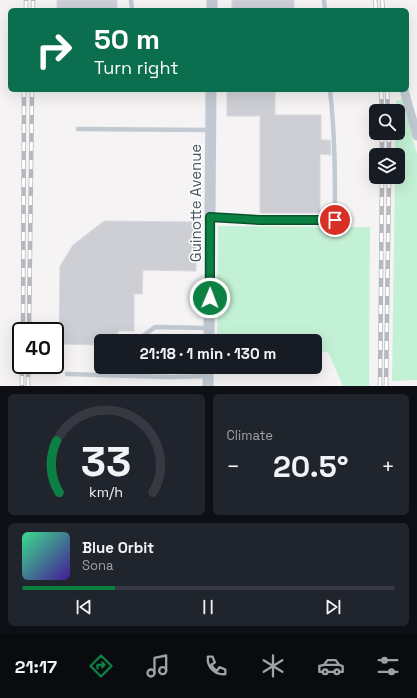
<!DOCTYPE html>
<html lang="en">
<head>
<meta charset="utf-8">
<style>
	body { margin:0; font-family:"Space Grotesk",sans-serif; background:#20242c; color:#f1f3f6; height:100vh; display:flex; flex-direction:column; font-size:15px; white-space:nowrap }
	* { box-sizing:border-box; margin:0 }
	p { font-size:13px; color:#9ea1a6 }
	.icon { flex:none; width:22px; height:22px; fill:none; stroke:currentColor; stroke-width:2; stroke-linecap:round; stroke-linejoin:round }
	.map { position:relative; height:386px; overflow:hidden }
	.sheet { display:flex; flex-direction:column; gap:8px; padding:8px; background:#0d0f14; flex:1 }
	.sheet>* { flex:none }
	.top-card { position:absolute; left:8px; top:8px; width:401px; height:84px; border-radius:6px; box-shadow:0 4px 16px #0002; background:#0b6e4f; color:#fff; overflow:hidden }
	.controls { position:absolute; left:369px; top:104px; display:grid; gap:8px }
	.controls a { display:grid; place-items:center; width:36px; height:36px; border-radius:6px; background:#171b24; box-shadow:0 4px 16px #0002; font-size:20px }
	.speed { position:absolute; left:12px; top:322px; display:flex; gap:8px; font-size:20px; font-weight:700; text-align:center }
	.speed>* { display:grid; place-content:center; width:52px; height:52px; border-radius:50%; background:#171b24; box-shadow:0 4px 16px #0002; line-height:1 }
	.speed .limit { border:2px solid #111; border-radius:6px; background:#fff; color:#111 }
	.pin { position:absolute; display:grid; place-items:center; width:34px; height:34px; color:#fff; margin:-17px; border:2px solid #fff; border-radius:50%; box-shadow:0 1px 4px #0007 }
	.me { position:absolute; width:44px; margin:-22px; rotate:1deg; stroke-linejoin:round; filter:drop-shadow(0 0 3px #0008) }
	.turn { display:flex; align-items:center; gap:14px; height:84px; padding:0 20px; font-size:18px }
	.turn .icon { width:52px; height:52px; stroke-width:2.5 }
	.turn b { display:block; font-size:28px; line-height:34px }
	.big { font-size:30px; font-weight:600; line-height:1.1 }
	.sheet .widget { flex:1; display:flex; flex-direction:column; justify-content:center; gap:6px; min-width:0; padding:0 14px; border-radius:6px; background:#20242c }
	.sheet .dial { align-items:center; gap:0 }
	.dial svg { height:104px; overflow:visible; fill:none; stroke:#363941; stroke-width:7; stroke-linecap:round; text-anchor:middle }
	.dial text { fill:#f1f3f6; stroke:none }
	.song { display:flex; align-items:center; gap:12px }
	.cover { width:48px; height:48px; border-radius:6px; background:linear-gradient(135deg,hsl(150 70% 55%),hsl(260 70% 35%)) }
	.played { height:4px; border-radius:2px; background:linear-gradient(90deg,#0b8043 25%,#363941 25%) }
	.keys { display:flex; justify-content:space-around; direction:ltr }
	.heat { display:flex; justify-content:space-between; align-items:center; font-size:22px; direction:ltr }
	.sheet .tiles { flex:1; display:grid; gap:8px; grid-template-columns:1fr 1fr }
	.widget:last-child { grid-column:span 2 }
	.trip { position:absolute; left:94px; top:334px; width:228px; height:40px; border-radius:6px; background:#171b24; box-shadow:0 4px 16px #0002; font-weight:600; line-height:40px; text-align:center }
	.menu { display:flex; height:64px; justify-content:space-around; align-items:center; background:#090b0e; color:#9ea1a6 }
	.menu .icon { width:28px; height:28px }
	.menu .on { color:#0b8043 }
	.menu b { font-size:18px; color:#f1f3f6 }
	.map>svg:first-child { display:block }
	.green { fill:#c3f1d5 }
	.building { fill:#cdcfd5; stroke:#d7d9de }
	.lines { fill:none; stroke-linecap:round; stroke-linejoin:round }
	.service { stroke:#c1cad2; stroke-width:4.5 }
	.minor { stroke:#c1cad2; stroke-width:9 }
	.tertiary { stroke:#c1cad2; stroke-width:11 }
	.rail-casing { stroke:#b5b8bd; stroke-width:4.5 }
	.rail { stroke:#fff; stroke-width:3; stroke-dasharray:9; stroke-linecap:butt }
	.route-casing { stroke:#07532c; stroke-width:10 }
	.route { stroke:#0b8043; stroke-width:7 }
	.labels { text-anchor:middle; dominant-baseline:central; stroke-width:3; stroke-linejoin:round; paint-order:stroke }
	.street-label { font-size:15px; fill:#4a5661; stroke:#fff }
</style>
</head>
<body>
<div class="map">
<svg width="417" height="386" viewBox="0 0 417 386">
	<rect width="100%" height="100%" fill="#f5f3f3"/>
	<g class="green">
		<path d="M402,99L417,154V380L392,381L395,177H398V155H395V133H398V111H395L396,101Z"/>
		<path d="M218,226L370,227L369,386H343L328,352H315V341H217Z"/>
	</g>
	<g class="building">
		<rect x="57" y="0" width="60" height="10"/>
		<rect x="232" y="0" width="62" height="10"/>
		<path d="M227,90H275V115H321V140H330L331,155L320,154V213H260V116H227Z"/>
		<path d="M104,221L196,222V271L143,270L142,294H134V331H118V341H101V345L59,344L60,266L73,245Z"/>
	</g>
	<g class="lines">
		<g class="service">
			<path d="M131,0L132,10"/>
			<path d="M324,0L325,10"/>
			<path d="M78,129L211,130"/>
			<path d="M211,217L260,220H335C335,176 335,133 330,90"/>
			<path d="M136,341L155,327L209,328"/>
			<path d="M126,367V375"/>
			<path d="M67,374L170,377L208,376"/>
		</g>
		<path class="minor" d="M404,90L417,136"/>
		<g class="tertiary">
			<path d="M212,10V0"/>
			<path d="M209,341L211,90"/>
			<path d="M208,386V367"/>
		</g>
		<g class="rail-casing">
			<g id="rail">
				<path d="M375,0L376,10"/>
				<path d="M382,0L383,10"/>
				<path d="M26,10V0"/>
				<path d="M33,10V0"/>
				<path d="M381,90L382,111"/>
				<path d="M387,90L388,111"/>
				<path d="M382,133V155"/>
				<path d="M389,133V155"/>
				<path d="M23,331L24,90"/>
				<path d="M29,331L32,90"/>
				<path d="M22,385V365"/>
				<path d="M28,386V365"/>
				<path d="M380,386L382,177"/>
				<path d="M386,386L389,177"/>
			</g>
		</g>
		<use href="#rail" class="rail"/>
	</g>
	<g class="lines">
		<g class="route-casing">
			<path id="route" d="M210,298V217L260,220H335"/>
		</g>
		<use href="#route" class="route"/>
	</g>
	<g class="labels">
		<g class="street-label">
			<text transform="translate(195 203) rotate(-90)">Guinotte Avenue</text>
		</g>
	</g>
</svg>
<div class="controls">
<a><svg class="icon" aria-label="search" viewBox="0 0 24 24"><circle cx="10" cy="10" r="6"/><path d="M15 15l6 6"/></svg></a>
<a><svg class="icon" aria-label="layers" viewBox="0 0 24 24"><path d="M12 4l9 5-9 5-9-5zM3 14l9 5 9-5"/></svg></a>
</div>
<div class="speed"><div class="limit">40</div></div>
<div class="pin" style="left:335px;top:220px;background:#d93025"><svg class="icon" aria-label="arrive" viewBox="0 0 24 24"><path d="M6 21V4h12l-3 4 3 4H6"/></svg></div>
<svg class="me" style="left:210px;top:298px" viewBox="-20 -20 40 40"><circle r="17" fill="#0b8043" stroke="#fff" stroke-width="3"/><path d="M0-11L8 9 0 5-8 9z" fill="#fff"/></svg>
<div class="trip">21:18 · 1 min · 130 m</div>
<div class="top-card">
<div class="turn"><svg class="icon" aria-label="right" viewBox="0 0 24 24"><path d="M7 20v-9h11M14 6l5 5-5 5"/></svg><div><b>50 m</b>Turn right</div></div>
</div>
</div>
<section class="sheet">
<div class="tiles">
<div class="widget dial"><svg viewBox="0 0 100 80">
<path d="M14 69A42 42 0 1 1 86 69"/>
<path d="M14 69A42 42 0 0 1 12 29" stroke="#0b8043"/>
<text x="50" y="56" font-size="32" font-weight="700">33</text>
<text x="50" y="72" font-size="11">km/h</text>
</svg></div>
<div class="widget"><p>Climate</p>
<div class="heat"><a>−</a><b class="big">20.5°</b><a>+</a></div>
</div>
<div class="widget">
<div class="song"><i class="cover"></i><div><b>Blue Orbit</b><p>Sona</p></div></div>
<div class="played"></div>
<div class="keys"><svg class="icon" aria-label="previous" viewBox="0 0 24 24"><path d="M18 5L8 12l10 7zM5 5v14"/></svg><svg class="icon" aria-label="pause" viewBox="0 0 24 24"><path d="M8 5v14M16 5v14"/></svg><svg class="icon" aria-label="next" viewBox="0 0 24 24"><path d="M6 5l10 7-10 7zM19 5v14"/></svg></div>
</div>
</div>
</section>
<nav class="menu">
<b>21:17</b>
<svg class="icon on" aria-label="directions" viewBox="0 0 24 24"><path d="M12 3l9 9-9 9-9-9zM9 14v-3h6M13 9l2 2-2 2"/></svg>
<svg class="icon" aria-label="music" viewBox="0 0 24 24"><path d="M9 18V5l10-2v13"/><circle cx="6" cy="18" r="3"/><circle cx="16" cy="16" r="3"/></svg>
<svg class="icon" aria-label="phone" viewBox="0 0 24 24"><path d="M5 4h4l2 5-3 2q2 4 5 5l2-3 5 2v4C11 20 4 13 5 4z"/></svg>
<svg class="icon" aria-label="climate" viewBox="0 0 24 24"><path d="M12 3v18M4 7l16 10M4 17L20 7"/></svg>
<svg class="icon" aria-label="car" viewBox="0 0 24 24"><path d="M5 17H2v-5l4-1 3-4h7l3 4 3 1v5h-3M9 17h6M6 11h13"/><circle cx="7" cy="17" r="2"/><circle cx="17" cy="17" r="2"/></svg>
<svg class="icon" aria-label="filters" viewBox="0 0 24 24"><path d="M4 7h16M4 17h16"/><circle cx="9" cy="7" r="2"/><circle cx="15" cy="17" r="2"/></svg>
</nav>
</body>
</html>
